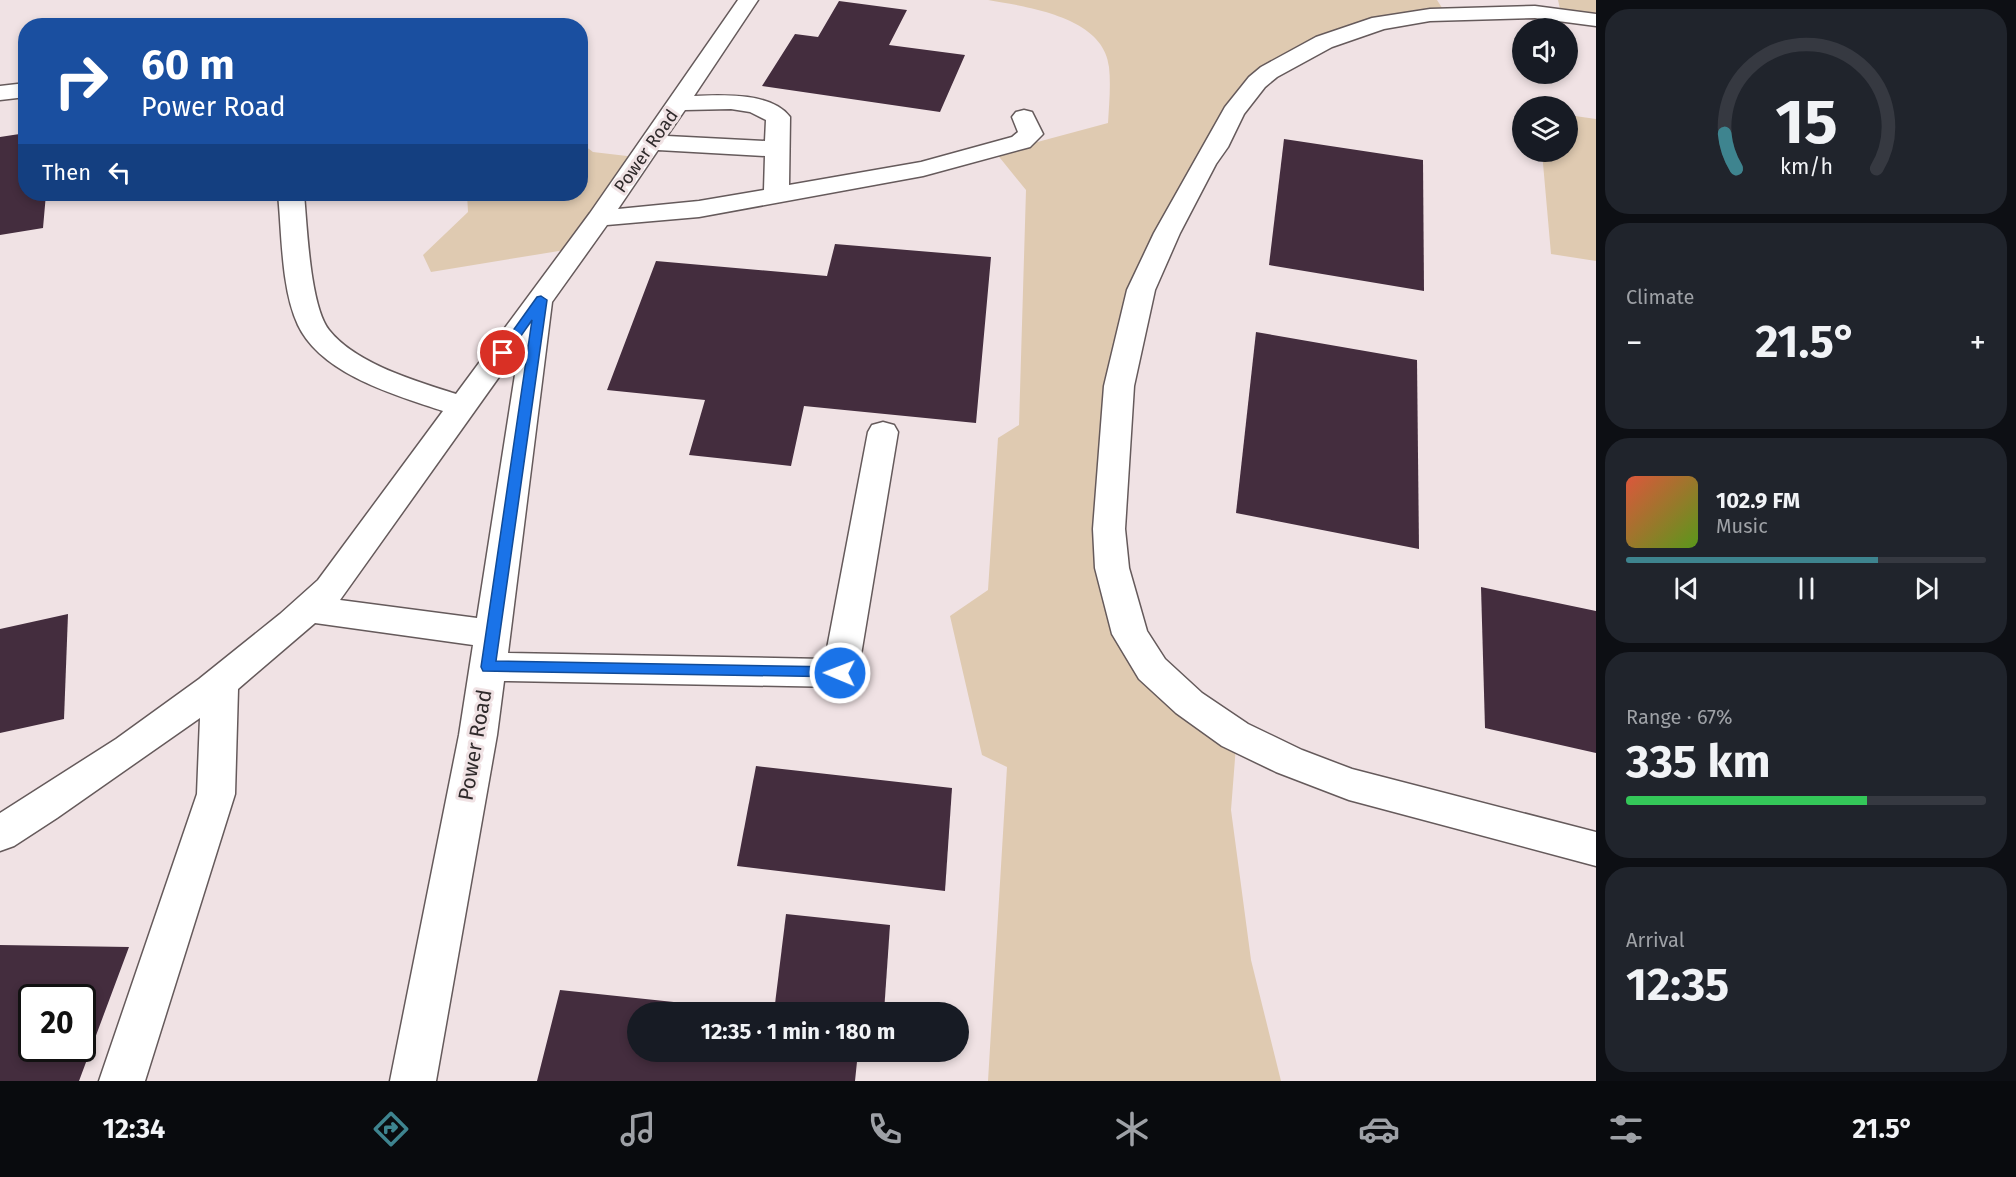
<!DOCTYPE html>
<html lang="en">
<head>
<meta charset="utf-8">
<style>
	body { margin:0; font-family:"Fira Sans",sans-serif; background:#20242c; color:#f1f3f6; height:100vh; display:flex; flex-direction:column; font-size:22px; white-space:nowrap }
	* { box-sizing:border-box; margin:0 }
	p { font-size:20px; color:#9ea1a6 }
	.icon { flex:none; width:33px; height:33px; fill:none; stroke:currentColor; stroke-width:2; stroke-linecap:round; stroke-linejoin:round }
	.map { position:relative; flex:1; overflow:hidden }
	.details { display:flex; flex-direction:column; gap:9px; padding:9px; background:#0d0f14; width:420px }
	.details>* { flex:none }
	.top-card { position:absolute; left:18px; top:18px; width:570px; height:183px; border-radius:24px; box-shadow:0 3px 9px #0003; background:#1a4fa0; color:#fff; overflow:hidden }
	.tools { position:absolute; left:1512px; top:18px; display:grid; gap:12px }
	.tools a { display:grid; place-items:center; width:66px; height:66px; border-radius:50%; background:#171b24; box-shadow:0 3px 9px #0003; font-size:30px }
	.speed { position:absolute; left:18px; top:984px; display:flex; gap:12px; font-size:30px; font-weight:700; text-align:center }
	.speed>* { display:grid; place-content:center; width:78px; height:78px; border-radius:50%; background:#171b24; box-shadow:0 3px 9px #0003; line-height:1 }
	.speed .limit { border:3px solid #111; border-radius:9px; background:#fff; color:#111 }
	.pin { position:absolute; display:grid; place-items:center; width:51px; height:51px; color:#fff; margin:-26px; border:3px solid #fff; border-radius:50%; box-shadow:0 2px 6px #0007 }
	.me { position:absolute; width:66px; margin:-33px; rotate:271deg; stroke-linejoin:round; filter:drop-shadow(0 0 4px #0008) }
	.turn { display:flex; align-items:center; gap:21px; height:126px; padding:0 24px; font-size:27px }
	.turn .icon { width:78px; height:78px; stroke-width:2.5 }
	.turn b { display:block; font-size:42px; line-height:51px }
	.then { display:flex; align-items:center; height:57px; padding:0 24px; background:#0003; gap:12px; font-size:22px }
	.big { font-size:45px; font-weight:700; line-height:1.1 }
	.details .widget { flex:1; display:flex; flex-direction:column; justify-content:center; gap:9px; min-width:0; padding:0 21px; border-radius:24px; background:#20242c }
	.details .dial { align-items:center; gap:0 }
	.dial svg { height:156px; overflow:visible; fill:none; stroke:#363941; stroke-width:7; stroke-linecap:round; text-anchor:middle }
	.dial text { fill:#f1f3f6; stroke:none }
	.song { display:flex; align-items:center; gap:18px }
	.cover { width:72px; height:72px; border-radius:9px; background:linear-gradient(135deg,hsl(10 70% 55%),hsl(90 70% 35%)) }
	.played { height:6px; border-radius:3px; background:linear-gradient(90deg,#3e848f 70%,#363941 70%) }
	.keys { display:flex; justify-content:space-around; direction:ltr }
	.heat { display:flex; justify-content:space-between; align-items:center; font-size:33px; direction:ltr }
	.charge { height:9px; border-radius:4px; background:linear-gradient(90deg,#34c759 67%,#363941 0) }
	.trip { position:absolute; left:627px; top:1002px; width:342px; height:60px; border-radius:30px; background:#171b24; box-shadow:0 3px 9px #0003; font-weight:700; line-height:60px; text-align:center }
	.dock { display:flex; height:96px; justify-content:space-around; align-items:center; background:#090b0e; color:#9ea1a6 }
	.dock .icon { width:42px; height:42px }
	.dock .selected { color:#3e848f }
	.dock b { font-size:27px; color:#f1f3f6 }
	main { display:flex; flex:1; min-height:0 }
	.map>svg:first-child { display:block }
	.green { fill:#dfcab1 }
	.building { fill:#442d3e; fill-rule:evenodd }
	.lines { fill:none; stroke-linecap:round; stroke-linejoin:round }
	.minor-casing { stroke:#655a5b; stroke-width:3 }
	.minor { fill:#fff; fill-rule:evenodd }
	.route { fill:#1a73e8; stroke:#114b97; stroke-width:1.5 }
	.labels { text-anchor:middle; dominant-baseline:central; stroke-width:6; stroke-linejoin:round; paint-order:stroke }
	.far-street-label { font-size:18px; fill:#2f2a2b; stroke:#f0e2e4 }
	.street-label { font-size:21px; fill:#2f2a2b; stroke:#f0e2e4 }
</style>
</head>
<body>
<main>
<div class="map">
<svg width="1596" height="1081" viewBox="0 0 1596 1081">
	<rect width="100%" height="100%" fill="#f0e2e4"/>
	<g class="green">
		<path d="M988,0H1437L1446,14L1356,33L1261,78L1140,291L1113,496L1145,653L1237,733L1231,810L1251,960L1281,1081H988L1007,767L982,755L950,616L988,590L998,438L1019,425L1026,190L996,153L1108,123C1109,106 1111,85 1109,67C1104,17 1028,7 988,0Z"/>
		<path d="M1558,0H1596V24L1562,18Z"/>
		<path d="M1568,115L1596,119V261L1551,254L1542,152H1568Z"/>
		<path d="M581,143L593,152L644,158L577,248L431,272L423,255L468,212L467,194H580Z"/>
	</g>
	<g class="building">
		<path d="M839,1L907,10L889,45L965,55L940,112L762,86L795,34L818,37Z"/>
		<path d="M26,133V194H46L43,228L0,235V137Z"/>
		<path d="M1284,139L1423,160L1424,291L1269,265Z"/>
		<path d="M835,244L991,257L976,423L804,406L791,466L689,455L705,400L607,390L656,261L827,276Z"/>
		<path d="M1256,332L1417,360L1419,549L1236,513Z"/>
		<path d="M1481,587L1596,611V753L1485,728Z"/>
		<path d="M68,614L64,719L0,733V629Z"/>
		<path d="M756,766L952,788L945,891L737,866Z"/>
		<path d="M786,914L890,925L884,1012H774Z"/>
		<path d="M0,945L129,947L79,1081H0ZM32,998H82V1048H32Z"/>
		<path d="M560,990L759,1011L638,1012V1052H858L855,1081H537Z"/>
	</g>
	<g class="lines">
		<g class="minor-casing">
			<g id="minor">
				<path d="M738,0H758L694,96C721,95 772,92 790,117L789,185L921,162L1012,137L1018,132L1012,117L1016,112L1024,110L1032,112L1043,134L1030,147L923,176L699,217L607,225L552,302L508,653L825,659L868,432L872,425L883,422L894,425L898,432L858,673L853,683L840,687L504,681L497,735L436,1081H390L459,735L473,645L315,623L238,689L235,794L145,1081H99L197,794L200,718L57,818L14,846L0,851V813L116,739L199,679L280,614L318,580L443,411C395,395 321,374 298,325C281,289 282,233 278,194H304C307,226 310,306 329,330C356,364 416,381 456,394L590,213ZM731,109L750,112L766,120L765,141L667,136L685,110ZM658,150L765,156L764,190L699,201L618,209ZM519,349L477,618L340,600Z"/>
				<path d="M1535,6L1596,14V26L1535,18L1430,21L1384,29L1332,47L1277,77L1265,87L1244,114L1228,147L1216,164L1180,233L1155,290L1134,386L1125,529L1129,568L1147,631L1165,659L1202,693L1248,724L1302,750L1352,769L1596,832V866L1349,800L1276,772L1222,746L1176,713L1139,679L1112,634L1095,568L1093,529L1104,386L1127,290L1154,233L1225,107L1249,77L1261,67L1316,37L1372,18L1430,9Z"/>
				<path d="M26,83V97L0,100V86Z"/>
			</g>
		</g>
		<use href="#minor" class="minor"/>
	</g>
	<path class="route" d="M541,296L547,300L496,661L840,667L845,669L847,673L845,677L483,671L481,667L532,320L507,356H498L497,353L537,297Z"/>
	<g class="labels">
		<g class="far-street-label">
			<text transform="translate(646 151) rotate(-55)">Power Road</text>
		</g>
		<g class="street-label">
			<text transform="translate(475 745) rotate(-80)">Power Road</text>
		</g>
	</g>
</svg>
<div class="tools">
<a><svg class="icon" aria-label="sound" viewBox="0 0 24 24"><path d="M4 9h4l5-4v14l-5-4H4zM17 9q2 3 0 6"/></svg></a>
<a><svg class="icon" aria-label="layers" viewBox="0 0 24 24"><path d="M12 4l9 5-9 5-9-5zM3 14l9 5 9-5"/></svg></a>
</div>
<div class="speed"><div class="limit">20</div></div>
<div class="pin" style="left:503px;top:353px;background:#d93025"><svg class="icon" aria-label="arrive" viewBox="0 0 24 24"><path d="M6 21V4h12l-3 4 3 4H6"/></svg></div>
<svg class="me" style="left:840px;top:673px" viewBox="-20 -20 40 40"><circle r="17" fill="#1a73e8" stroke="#fff" stroke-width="3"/><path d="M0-11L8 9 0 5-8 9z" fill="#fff"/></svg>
<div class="trip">12:35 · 1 min · 180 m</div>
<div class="top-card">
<div class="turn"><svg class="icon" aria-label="right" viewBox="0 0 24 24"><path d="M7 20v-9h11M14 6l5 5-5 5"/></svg><div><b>60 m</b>Power Road</div></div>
<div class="then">Then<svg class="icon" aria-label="left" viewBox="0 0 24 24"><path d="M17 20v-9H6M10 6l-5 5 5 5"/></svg></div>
</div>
</div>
<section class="details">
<div class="widget dial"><svg viewBox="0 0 100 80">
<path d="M14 69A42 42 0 1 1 86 69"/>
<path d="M14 69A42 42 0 0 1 8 51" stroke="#3e848f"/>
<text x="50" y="56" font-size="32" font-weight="700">15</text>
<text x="50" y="72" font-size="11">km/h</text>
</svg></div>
<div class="widget"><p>Climate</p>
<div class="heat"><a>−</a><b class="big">21.5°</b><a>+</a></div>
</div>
<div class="widget">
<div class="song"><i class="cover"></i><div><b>102.9 FM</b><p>Music</p></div></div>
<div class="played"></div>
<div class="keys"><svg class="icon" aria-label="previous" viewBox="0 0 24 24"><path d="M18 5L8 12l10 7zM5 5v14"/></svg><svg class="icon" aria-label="pause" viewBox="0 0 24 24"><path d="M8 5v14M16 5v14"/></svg><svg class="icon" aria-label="next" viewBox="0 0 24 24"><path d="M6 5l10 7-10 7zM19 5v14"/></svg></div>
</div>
<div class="widget"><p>Range · 67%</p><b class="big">335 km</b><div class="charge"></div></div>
<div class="widget"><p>Arrival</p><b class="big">12:35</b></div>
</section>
</main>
<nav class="dock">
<b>12:34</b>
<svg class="icon selected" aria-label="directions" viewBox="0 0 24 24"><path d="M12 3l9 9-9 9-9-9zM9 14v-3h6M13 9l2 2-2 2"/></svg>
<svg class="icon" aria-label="music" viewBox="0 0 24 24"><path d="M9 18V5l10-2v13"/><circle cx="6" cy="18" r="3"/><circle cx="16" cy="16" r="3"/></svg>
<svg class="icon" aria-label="phone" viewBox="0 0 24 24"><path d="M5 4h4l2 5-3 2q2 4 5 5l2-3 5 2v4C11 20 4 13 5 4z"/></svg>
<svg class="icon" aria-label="climate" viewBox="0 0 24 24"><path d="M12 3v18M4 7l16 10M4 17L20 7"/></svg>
<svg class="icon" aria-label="car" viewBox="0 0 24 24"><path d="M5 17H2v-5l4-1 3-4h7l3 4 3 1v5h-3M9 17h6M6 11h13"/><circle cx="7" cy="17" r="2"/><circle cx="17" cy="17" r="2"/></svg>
<svg class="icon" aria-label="filters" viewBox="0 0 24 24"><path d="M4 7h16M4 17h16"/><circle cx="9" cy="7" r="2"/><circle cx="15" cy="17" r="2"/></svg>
<b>21.5°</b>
</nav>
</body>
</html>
